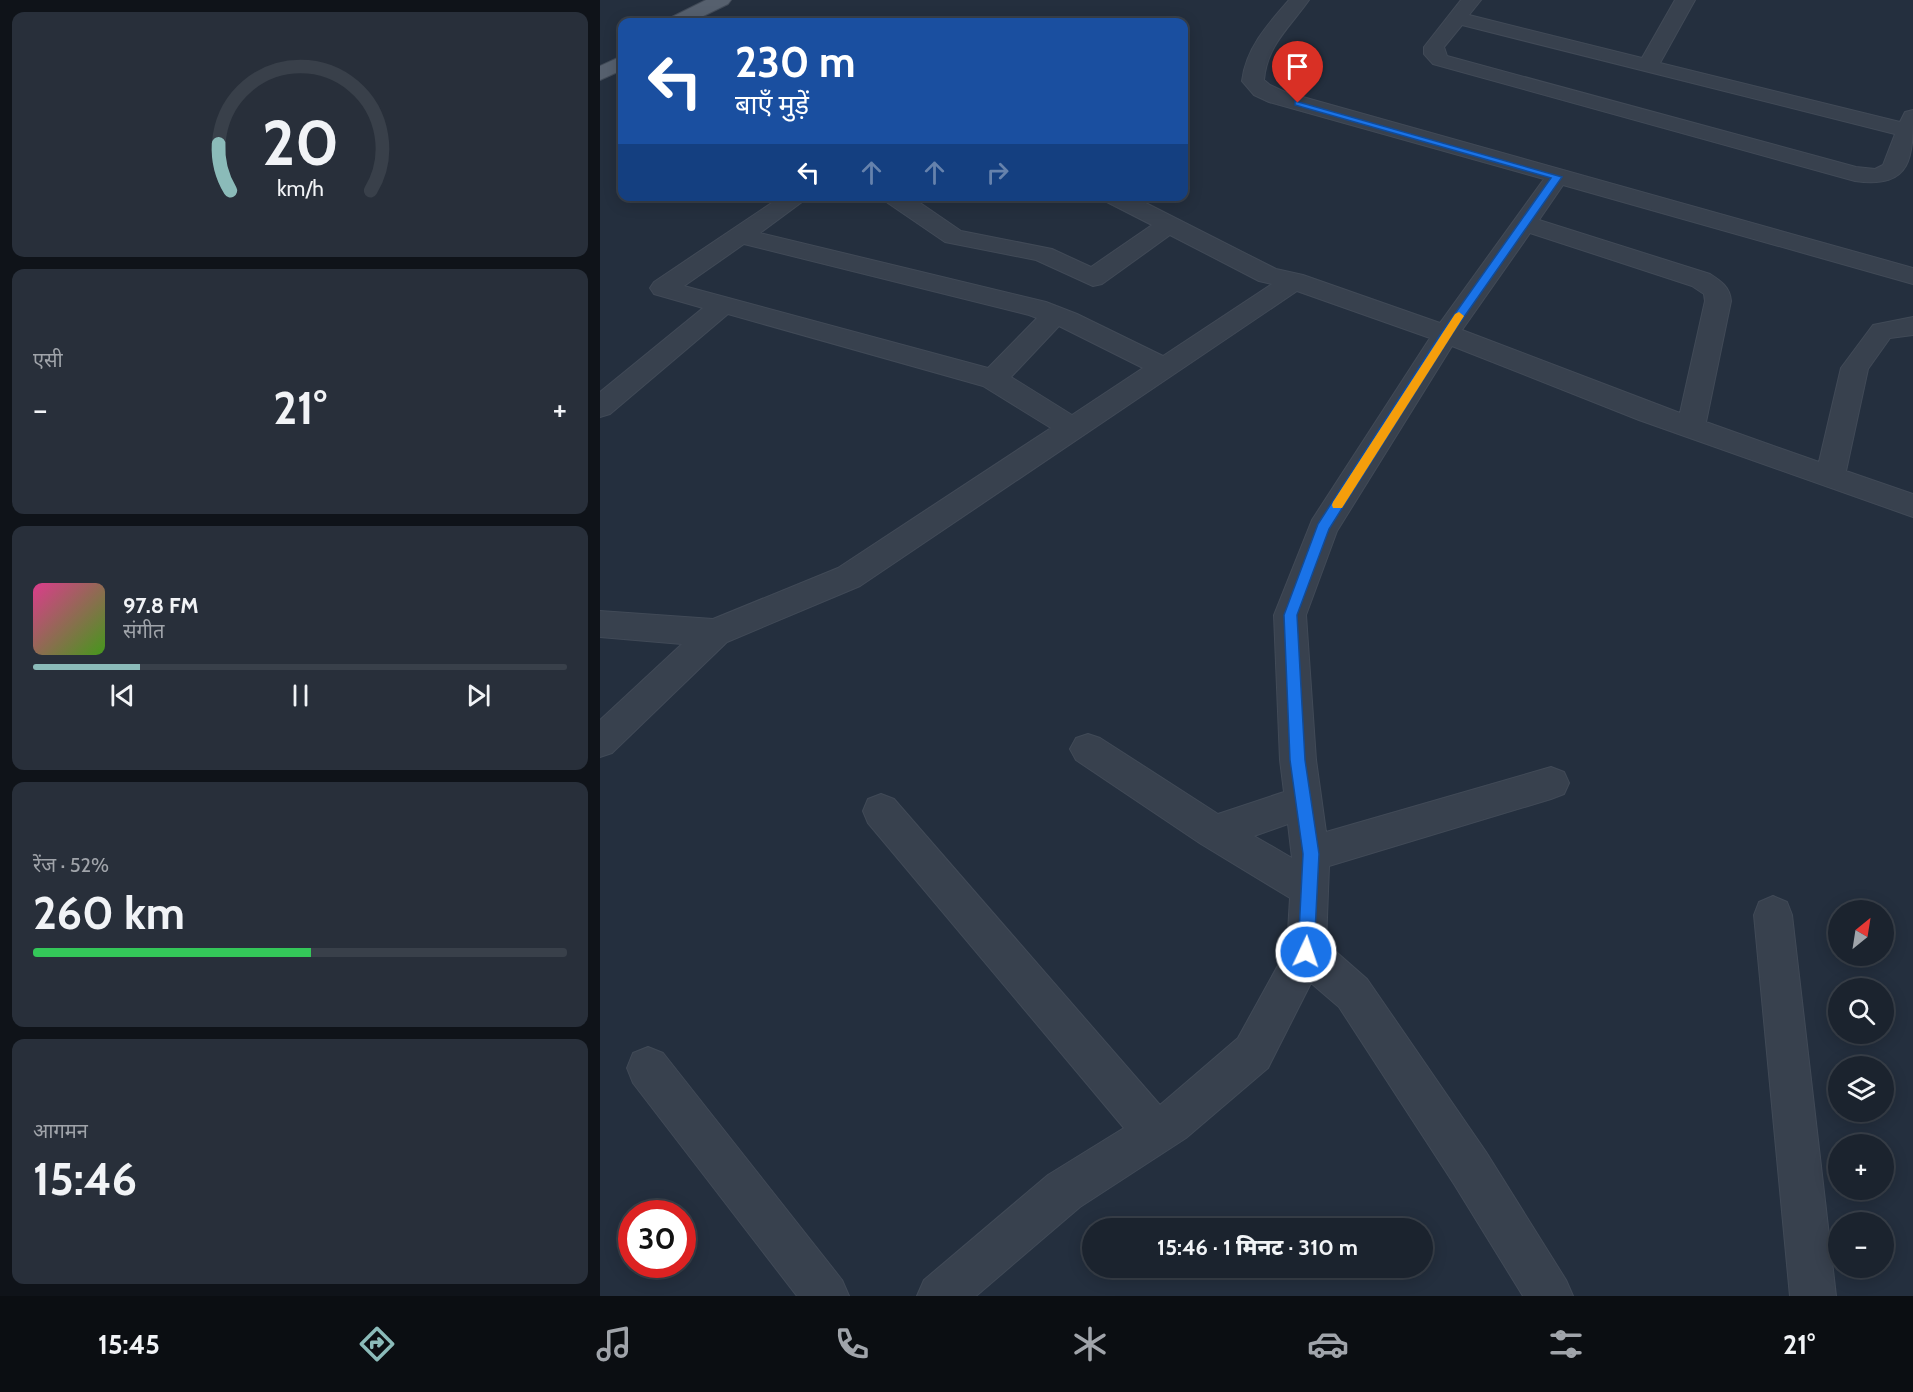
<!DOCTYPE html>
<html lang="hi">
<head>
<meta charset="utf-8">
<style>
	body { margin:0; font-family:Cabin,"Noto Sans Devanagari",sans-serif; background:#282f3a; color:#f1f3f6; height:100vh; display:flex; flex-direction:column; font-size:22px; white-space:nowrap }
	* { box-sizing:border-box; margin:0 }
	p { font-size:20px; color:#a0a4aa }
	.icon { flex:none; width:33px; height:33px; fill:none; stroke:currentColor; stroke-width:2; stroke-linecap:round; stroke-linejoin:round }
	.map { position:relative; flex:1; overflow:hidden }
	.panel { display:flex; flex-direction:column; gap:12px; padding:12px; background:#0f1319; width:600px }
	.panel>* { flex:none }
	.guide { position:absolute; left:18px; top:18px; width:570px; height:183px; border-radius:12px; box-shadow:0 3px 15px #0003,0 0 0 2px #39404a; background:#1a4fa0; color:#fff; overflow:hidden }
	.needle { width:39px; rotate:30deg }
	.tools { position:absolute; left:1228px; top:900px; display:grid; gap:12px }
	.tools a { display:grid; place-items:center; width:66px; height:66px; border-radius:50%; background:#1b232e; box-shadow:0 3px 15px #0003,0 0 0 2px #39404a; font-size:30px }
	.speed { position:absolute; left:18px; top:1200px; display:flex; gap:12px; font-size:30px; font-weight:700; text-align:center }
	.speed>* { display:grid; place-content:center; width:78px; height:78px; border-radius:50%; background:#1b232e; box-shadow:0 3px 15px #0003,0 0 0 2px #39404a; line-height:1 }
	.speed .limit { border:9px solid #d22; background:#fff; color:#111 }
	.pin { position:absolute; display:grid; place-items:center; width:51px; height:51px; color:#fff; margin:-62px -26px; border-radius:50% 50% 50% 0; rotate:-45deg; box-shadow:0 0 6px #0007 }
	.pin .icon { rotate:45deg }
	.me { position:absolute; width:66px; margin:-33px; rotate:3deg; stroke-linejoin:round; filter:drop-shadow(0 0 4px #0008) }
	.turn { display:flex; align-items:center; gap:21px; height:126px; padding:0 18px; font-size:27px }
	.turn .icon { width:78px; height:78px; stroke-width:2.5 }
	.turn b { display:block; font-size:42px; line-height:51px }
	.lanes { display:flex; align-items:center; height:57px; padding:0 18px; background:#0003; justify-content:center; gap:30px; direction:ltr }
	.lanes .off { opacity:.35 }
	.big { font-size:45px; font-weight:800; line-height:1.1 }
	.panel .tile { flex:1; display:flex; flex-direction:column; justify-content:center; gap:9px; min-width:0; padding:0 21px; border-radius:12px; background:#282f3a }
	.panel .dial { align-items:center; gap:0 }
	.dial svg { height:156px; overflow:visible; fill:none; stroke:#39404a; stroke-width:7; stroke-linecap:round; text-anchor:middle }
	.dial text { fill:#f1f3f6; stroke:none }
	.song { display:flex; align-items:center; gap:18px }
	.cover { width:72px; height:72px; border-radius:9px; background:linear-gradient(135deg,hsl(330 70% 55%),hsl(100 70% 35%)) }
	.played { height:6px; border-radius:3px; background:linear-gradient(90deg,#8bbbb9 20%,#39404a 20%) }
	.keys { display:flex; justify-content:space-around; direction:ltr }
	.heat { display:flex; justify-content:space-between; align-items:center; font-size:33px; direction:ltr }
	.charge { height:9px; border-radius:4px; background:linear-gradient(90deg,#34c759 52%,#39404a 0) }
	.trip { position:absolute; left:482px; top:1218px; width:351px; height:60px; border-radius:30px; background:#1b232e; box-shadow:0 3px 15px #0003,0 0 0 2px #39404a; font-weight:800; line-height:60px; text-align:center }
	.menu { display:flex; height:96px; justify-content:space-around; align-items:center; background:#0b0e12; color:#a0a4aa }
	.menu .icon { width:42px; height:42px }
	.menu .selected { color:#8bbbb9 }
	.menu b { font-size:27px; color:#f1f3f6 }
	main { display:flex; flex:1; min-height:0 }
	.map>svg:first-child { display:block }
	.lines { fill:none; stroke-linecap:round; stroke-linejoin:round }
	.minor-casing { stroke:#414a57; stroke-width:2 }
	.major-casing { stroke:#414a57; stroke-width:2 }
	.minor { fill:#38414e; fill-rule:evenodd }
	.major { fill:#56606e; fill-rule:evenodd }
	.route { fill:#1a73e8; stroke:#114b97; stroke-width:1.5 }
	.slow { fill:#f59e0b }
</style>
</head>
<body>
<main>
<section class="panel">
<div class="tile dial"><svg viewBox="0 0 100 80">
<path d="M14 69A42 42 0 1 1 86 69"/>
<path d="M14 69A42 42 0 0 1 8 45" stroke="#8bbbb9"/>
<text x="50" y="56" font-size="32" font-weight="700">20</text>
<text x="50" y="72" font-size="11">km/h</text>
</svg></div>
<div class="tile"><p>एसी</p>
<div class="heat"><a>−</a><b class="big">21°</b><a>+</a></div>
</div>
<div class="tile">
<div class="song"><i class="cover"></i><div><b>97.8 FM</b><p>संगीत</p></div></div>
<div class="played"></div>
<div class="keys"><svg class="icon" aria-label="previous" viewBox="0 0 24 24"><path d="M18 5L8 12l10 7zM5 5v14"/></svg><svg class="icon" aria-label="pause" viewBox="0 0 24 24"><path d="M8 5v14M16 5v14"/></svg><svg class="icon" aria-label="next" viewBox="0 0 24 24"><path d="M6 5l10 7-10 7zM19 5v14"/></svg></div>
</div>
<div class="tile"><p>रेंज · 52%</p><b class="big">260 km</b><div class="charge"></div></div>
<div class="tile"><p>आगमन</p><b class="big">15:46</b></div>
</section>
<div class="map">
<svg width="1313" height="1296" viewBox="0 0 1313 1296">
	<rect width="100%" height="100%" fill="#242f3e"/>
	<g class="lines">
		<g class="minor-casing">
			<g id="minor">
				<path d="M689,0H709C690,27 667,45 664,80L670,85L685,92L1313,268V284L963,185L939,220L1110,274C1121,281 1130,287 1131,301L1106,422L1219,462L1241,368L1273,325L1313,317V335L1290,338L1268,369L1246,471L1313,494V517L1039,420L852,346L737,531L706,615L716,760L726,832L951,767L964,772L969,783L964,794L951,799L729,866L726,943L767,979L886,1152L966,1280L973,1296H923L854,1184L739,1007L711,983L668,1068L586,1138L480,1207L376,1296H317L324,1280L448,1175L524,1128L268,823L263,811L268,799L281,794L294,799L560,1105L638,1038L687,949L690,898L601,844L476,760L470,749L476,738L488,734L500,738L618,814L684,792L680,760L674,615L712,520L830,338L697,291L260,586L127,642L12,753L0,757V720L82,644L0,637V611L113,619L238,568L451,428L383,386L128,314L10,414L0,417V392L103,308L54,294L50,288L54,282L182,196H210L160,233L446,302L477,314L563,356L672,284L659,281L570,235L502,284L493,286L436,260L345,242L285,201L282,196H310L361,231L452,249L491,267L552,225L505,201L502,196H532L676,269L703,275L840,323L944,179L669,102L654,95L642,81C646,48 668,24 689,0ZM930,233L1092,286L1104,294L1105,301L1080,413L862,330ZM144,244L429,315L437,318L388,368L84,286ZM459,326L543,368L472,415L411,377ZM688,824L692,858L654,836Z"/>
				<path d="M861,0H881L869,15L1042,58L1075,0H1095L1060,63L1300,122L1305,112L1313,110C1313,157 1313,189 1255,181L833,64L824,54V47ZM862,25L1295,134L1283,165L1275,169L1256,167L847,56L844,47Z"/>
				<path d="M1173,896L1187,902L1192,915L1236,1296H1190L1154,915L1159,902Z"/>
				<path d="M48,1047L63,1053L242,1280L249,1296H197L33,1083L27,1068L33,1053Z"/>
			</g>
		</g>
		<g class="major-casing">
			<g id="major">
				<path d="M106,0H131L128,4L91,22H67L70,18Z"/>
				<path d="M22,56V70L0,80V66Z"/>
			</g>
		</g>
		<use href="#minor" class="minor"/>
		<use href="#major" class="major"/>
	</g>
	<path class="route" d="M695,101L962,177L850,337L729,529L697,615L705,760L719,854L714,952L712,958L706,960L700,958L698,952L703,854L690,760L684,615L718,524L842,332L951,178L695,105Z"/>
	<path class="slow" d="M859,312L864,316L742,508H733L732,505L733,502L855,314Z"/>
</svg>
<div class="tools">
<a><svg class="needle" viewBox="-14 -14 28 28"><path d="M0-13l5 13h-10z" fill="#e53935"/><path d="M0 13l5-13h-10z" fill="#a0a4aa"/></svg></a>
<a><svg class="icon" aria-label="search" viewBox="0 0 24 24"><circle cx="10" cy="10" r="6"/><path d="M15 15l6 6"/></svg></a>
<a><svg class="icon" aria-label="layers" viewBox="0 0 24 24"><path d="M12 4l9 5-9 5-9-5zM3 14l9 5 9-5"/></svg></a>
<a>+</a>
<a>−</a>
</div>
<div class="speed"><div class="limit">30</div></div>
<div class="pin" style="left:698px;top:103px;background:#d93025"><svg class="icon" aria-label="arrive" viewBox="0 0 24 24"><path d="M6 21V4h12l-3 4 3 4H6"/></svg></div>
<svg class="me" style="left:706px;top:952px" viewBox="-20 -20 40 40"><circle r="17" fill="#1a73e8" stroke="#fff" stroke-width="3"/><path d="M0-11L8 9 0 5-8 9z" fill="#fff"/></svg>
<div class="trip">15:46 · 1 मिनट · 310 m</div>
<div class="guide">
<div class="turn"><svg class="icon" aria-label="left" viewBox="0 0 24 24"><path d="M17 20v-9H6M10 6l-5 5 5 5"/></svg><div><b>230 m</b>बाएँ मुड़ें</div></div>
<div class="lanes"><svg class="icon" aria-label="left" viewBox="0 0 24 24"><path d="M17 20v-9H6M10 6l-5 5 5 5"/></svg><svg class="icon off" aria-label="ahead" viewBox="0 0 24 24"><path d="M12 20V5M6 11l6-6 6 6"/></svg><svg class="icon off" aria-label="ahead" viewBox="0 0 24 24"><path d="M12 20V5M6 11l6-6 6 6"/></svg><svg class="icon off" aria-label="right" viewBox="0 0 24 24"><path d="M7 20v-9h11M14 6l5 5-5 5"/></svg></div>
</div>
</div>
</main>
<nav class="menu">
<b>15:45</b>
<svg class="icon selected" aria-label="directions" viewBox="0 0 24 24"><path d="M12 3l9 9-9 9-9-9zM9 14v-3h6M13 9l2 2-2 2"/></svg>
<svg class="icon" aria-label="music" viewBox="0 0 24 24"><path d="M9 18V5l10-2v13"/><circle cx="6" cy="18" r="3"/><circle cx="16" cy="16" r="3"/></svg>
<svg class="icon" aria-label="phone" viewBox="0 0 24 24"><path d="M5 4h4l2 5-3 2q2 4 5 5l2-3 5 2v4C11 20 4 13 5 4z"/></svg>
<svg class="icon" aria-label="climate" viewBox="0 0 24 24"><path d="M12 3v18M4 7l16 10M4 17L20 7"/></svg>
<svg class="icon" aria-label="car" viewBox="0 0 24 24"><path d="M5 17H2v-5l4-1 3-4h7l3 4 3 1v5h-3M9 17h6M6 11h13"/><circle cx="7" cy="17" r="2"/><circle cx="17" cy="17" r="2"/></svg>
<svg class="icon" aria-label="filters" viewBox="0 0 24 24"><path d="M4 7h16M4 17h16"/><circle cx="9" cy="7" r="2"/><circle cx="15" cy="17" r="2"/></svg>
<b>21°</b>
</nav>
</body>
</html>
